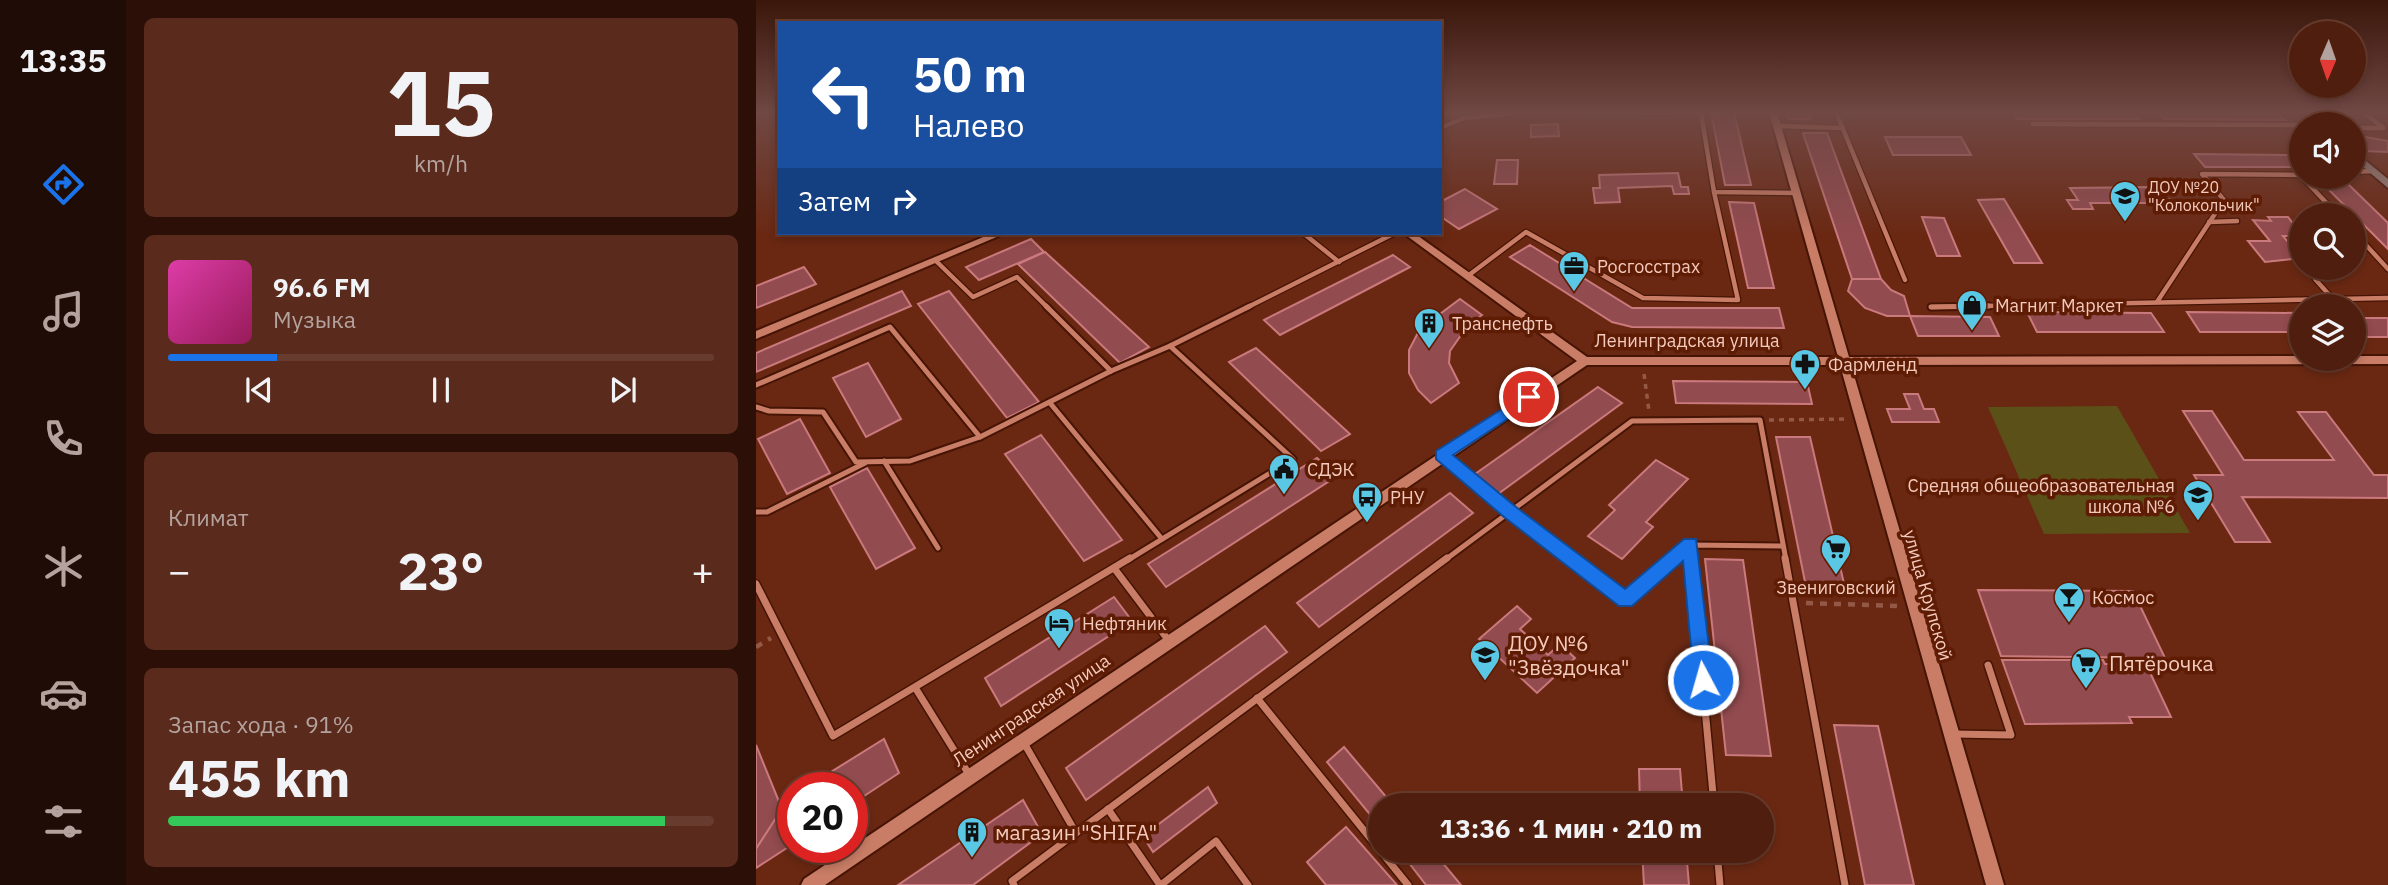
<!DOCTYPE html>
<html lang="ru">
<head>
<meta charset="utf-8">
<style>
	body { margin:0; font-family:"IBM Plex Sans",sans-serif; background:#5a2b1c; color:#f1f3f6; height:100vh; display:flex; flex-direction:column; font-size:26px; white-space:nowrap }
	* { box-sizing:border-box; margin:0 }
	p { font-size:23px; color:#b4a29e }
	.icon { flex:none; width:38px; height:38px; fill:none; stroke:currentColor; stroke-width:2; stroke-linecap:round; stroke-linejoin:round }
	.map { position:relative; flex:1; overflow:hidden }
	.details { display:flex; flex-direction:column; gap:18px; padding:18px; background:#2c1008; width:630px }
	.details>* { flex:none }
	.hud { position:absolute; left:21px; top:21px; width:665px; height:214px; border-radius:0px; box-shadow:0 4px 10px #0003,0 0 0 2px #673c2e; background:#1a4fa0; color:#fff; overflow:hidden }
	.needle { width:46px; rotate:182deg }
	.buttons { position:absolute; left:1533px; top:21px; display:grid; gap:14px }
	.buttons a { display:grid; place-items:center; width:77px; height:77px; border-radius:50%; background:#501e0e; box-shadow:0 4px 10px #0003,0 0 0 2px #673c2e; font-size:35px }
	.speed { position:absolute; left:21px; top:772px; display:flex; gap:14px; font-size:35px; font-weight:700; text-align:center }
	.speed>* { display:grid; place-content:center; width:91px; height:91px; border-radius:50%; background:#501e0e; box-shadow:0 4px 10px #0003,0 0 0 2px #673c2e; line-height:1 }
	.speed .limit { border:10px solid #d22; background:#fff; color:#111 }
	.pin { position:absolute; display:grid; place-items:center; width:60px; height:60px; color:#fff; margin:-30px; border:4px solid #fff; border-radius:50%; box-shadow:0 2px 7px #0007 }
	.me { position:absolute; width:77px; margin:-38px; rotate:354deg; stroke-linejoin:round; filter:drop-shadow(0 0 5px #0008) }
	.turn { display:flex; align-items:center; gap:24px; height:147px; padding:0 21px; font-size:32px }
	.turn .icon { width:91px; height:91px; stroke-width:2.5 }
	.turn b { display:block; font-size:49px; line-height:60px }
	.then { display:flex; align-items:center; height:66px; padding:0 21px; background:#0003; gap:14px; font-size:26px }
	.big { font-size:52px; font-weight:700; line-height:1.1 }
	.details .tile { flex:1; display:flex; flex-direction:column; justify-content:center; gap:10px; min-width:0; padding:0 24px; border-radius:10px; background:#5a2b1c }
	.details .dial { align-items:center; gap:0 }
	.dial b { font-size:91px; line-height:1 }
	.song { display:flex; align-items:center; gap:21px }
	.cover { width:84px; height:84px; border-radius:10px; background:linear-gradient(135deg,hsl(320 70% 55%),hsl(330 70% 35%)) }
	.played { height:7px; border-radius:4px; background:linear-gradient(90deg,#1a73e8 20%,#673c2e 20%) }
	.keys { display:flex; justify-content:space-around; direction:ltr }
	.heat { display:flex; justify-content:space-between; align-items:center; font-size:38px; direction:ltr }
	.charge { height:10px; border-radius:5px; background:linear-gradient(90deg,#34c759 91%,#673c2e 0) }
	.trip { position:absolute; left:612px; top:793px; width:406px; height:70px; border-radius:35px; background:#501e0e; box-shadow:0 4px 10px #0003,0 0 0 2px #673c2e; font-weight:700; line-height:70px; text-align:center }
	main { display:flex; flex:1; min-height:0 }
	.tab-bar { display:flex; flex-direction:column; width:126px; justify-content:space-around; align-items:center; background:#200c06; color:#b4a29e }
	.tab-bar .icon { width:49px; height:49px }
	.tab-bar .current { color:#1a73e8 }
	.tab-bar b { font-size:32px; color:#f1f3f6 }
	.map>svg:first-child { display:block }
	.green { fill:#5b5018 }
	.building { fill:#924b4f; stroke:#ca797c; stroke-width:2 }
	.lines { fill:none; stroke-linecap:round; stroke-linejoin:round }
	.service-far2-casing { stroke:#461404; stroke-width:7 }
	.service-far1-casing { stroke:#461404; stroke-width:9 }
	.service-casing { stroke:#461404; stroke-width:10 }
	.tertiary-casing { stroke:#461404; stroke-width:4 }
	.secondary-casing { stroke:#461404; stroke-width:4 }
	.path-far1 { stroke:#945946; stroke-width:3.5; stroke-dasharray:5 5; stroke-linecap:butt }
	.path { stroke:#945946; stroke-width:4.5; stroke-dasharray:7 7; stroke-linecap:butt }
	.service-far2 { stroke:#c97d66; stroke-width:4.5 }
	.service-far1 { stroke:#c97d66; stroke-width:5 }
	.service { stroke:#c97d66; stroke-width:7 }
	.tertiary { fill:#c97d66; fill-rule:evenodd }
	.secondary { fill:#99877f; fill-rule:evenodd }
	.route { fill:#1a73e8; stroke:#114b97; stroke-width:2 }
	.labels { text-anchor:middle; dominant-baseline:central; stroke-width:7; stroke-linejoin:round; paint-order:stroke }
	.far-poi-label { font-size:16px; fill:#f4cabd; stroke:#5e1c05; text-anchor:start }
	.poi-label { font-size:18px; fill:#f4cabd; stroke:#5e1c05; text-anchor:start }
	.street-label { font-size:18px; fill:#f4cabd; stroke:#5e1c05 }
	.near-poi-label { font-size:21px; fill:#f4cabd; stroke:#5e1c05; text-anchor:start }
</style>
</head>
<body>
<main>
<nav class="tab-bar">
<b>13:35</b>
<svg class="icon current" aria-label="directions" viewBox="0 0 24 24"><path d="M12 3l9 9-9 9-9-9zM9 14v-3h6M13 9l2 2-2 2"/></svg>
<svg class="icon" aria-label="music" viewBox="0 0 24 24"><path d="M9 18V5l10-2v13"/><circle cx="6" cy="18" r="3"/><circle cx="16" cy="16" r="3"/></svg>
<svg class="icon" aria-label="phone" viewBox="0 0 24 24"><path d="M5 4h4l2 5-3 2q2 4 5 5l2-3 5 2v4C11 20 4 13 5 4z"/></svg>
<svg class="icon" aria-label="climate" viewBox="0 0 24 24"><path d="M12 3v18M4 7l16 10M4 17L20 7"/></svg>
<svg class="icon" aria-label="car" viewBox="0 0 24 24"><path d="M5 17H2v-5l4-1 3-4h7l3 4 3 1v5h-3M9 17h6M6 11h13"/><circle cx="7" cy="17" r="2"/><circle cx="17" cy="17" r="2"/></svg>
<svg class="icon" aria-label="filters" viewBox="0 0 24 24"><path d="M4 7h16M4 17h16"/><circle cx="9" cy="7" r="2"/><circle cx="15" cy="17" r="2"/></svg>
</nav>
<section class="details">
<div class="tile dial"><b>15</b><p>km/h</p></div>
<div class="tile">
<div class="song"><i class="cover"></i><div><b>96.6 FM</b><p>Музыка</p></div></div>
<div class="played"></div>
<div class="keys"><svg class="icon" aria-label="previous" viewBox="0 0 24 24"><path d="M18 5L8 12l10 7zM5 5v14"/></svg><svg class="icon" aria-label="pause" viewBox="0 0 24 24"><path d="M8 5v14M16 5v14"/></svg><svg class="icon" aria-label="next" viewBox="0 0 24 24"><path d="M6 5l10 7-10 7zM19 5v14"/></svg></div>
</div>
<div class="tile"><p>Климат</p>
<div class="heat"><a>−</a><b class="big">23°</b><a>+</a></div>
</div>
<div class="tile"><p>Запас хода · 91%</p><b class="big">455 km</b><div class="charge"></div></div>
</section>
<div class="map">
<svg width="1632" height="885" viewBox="0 0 1632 885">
	<rect width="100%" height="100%" fill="#6a2812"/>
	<path class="green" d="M1361,406L1434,533L1288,534L1232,407Z"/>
	<g class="building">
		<path d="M955,112H978L995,185H969Z"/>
		<path d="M1030,112H1053L1055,119H1033Z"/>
		<path d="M1257,112H1376L1383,119H1261Z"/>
		<path d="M1401,112H1520L1529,120L1408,119Z"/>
		<path d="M1565,112H1587L1601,124H1578Z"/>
		<path d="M802,124L803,136L775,137V125Z"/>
		<path d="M1047,133H1071L1125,279H1096Z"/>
		<path d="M1598,135L1632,141V152L1608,151L1598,142Z"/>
		<path d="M1129,137H1205L1215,155H1137Z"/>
		<path d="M1438,154L1545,155V167H1449Z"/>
		<path d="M741,160H762L761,184H738Z"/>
		<path d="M922,173L925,187H932L933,194H918L916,186L862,188L864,202L839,203L837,188H844L843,175Z"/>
		<path d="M1567,184H1592L1632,223V249Z"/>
		<path d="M1394,187L1403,199H1414L1421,208H1401L1397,203H1334L1337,209H1317L1311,200H1322L1314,188Z"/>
		<path d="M709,189L741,209L703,229L684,216V197L688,200Z"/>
		<path d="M1248,199L1286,263H1258L1222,200Z"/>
		<path d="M973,202L998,203L1018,288H992Z"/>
		<path d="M1166,217L1188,218L1204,256H1181Z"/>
		<path d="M1512,217H1532L1545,233V236H1527L1545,258L1509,262L1492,241H1514L1497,220L1515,221Z"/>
		<path d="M275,239L288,252L223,280L210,267Z"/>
		<path d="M774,245L876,308H1023L1028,328L876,327L856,322L754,257Z"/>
		<path d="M289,252L393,347L364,363L262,264Z"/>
		<path d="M637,255L654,267L524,335L508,320Z"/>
		<path d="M48,267L60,284L0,308V286Z"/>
		<path d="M1096,279H1125L1135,290L1148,296L1154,316H1131L1109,308L1092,291Z"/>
		<path d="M146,291L155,306L0,372V353Z"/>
		<path d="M193,291L283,402L251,418L162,304Z"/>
		<path d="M704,299L726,315L710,328L694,351L693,363L703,383L675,403L662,390L653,373V350L664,329Z"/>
		<path d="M1271,312L1395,313L1408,332H1281Z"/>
		<path d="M1431,312L1545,313V332H1444Z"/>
		<path d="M1154,316L1234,317L1243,336H1162Z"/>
		<path d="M1598,318H1632V337H1610L1598,323Z"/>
		<path d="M500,348L594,434L565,451L473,362Z"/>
		<path d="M112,363L145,419L110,437L77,378Z"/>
		<path d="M917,381L1051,382L1056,404L920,403Z"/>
		<path d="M842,387L866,403L742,494L719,474Z"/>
		<path d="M1148,394H1162L1168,409H1178L1183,422H1136L1131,409H1154Z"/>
		<path d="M1427,411H1456L1488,460H1578L1542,412H1570L1618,475H1632V498L1486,497L1514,542H1479L1438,475H1467Z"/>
		<path d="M44,419L74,473L31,494L2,439Z"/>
		<path d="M285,435L366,540L328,561L249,454Z"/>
		<path d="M1020,437H1054L1089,588L1050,587Z"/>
		<path d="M561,458L581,476L410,587L392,564Z"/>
		<path d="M900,460L932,479L890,522L897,527L866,559L832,536L859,510L853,505Z"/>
		<path d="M111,468L159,548L120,569L74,487Z"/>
		<path d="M694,493L717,513L563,627L541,603Z"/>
		<path d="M949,559L987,560L1015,756L970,755Z"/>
		<path d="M1222,590L1377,591L1409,658L1245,656Z"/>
		<path d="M358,597L376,621L245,706L229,678Z"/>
		<path d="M761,606L775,619L764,629L792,655L804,644L819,658L781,693L723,639Z"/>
		<path d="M509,626L531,652L330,800L310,768Z"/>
		<path d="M1246,660H1347L1349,664H1390L1415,717H1373L1376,723L1269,724Z"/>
		<path d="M1078,725L1122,726L1158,885H1109Z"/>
		<path d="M128,739L143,773L96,804V788H49Z"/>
		<path d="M0,745L26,809L0,849Z"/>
		<path d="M588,747L637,805H625V828L571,762Z"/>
		<path d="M883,769H924L927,805H884Z"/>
		<path d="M452,787L461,803L397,852L387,836Z"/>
		<path d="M267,800L286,834L217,885H142Z"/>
		<path d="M37,802V844L0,868V849L26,809Z"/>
		<path d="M590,827L641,885H570L551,862Z"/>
		<path d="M643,850H676L705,885H670Z"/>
		<path d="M886,850H930L933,885H888Z"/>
	</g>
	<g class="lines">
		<g class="service-far2-casing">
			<g id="service-far2">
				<path d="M813,112L945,113L958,192L1041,193"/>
				<path d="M1080,112L1149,280"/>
				<path d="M1607,112L1626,127"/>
				<path d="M1277,124L1545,125"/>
				<path d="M1022,126L1087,128"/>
				<path d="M684,128L708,118L773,112"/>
				<path d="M1598,128H1627"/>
				<path d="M1598,172L1616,171"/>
				<path d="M1544,175L1582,215"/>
				<path d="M1453,222L1481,221"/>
				<path d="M1598,232L1632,269"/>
				<path d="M547,233L583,262"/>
				<path d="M179,260L217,297L261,277L292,308"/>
				<path d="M713,275L770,232L887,298L982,300L958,192"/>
				<path d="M1559,279L1576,298"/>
				<path d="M1401,302L1468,200L1446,174L1545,175"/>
				<path d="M1175,307L1632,298"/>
				<path d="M490,308L639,233"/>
			</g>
		</g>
		<g class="service-far1-casing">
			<g id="service-far1">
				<path d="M290,306L355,371"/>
				<path d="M1175,307L1233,306"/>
				<path d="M0,385L134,327L224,437L355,371L414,346"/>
				<path d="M294,403L406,539"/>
				<path d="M0,407L13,411L67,412L100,462L154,461L224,437"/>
				<path d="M688,457L817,560"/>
				<path d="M128,461L182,548"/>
				<path d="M0,512H11L109,463"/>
				<path d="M372,560L537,459L414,346L494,306"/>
				<path d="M689,560L876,421L1004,420L1030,560"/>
				<path d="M916,560L934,545"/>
				<path d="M935,560L934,545L1027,546"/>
			</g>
		</g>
		<g class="service-casing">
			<g id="service">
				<path d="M814,558L869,600L918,558"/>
				<path d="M935,558L958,805"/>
				<path d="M1029,558L1089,885"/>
				<path d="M358,568L413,641"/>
				<path d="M0,584L77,736L374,558"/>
				<path d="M160,689L214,776"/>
				<path d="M501,698L652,885"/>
				<path d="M1197,734L1255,735L1232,665"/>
				<path d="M352,809L404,885"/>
				<path d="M320,833L691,558"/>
				<path d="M961,850L964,885"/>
				<path d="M258,885L256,881L320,833L268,743"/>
				<path d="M405,885L460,841L492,885"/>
			</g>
		</g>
		<g class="tertiary-casing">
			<g id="tertiary">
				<path d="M1013,112H1021L1093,357L1545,356V359H1598V356H1632V364L1095,365L1248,885H1230L1084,365H831L69,885H45L48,879L821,361L647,233H658L831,357H1082Z"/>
				<path d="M237,233H250L0,339V331Z"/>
			</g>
		</g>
		<g class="secondary-casing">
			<g id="secondary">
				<path d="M1547,112H1557L1571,124H1561Z"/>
				<path d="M1598,151L1632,179V188L1598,159Z"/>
			</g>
		</g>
		<g class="path-far1">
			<path d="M888,374L893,411"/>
			<path d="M1013,420L1093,419"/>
		</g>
		<g class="path">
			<path d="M1050,603L1144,606"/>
			<path d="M0,647L15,638"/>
		</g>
		<use href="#service-far2" class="service-far2"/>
		<use href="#service-far1" class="service-far1"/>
		<use href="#service" class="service"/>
		<use href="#tertiary" class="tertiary"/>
		<use href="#secondary" class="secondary"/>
	</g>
	<linearGradient id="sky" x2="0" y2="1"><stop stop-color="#3a160a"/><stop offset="0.48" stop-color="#704844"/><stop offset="1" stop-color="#704844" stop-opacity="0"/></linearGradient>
	<rect width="1632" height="235" fill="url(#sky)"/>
	<path class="route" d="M773,392L781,397L779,401L697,455L760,507L869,589L928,539H940L957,680L954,687L947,689L940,687L938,680L927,561L876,606H863L748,517L680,459V451Z"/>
	<defs>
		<g id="school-pin" transform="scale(1.575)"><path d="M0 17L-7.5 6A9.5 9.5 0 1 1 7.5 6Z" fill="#5ac8e5" stroke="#5e1c05"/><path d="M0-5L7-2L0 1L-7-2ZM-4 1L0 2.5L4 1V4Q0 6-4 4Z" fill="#111"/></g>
		<g id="office-pin" transform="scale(1.575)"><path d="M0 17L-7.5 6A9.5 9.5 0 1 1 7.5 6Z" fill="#5ac8e5" stroke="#5e1c05"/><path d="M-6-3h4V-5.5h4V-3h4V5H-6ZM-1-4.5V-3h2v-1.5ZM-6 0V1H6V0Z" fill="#111"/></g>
		<g id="shop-pin" transform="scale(1.575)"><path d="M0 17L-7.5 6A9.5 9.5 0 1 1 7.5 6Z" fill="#5ac8e5" stroke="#5e1c05"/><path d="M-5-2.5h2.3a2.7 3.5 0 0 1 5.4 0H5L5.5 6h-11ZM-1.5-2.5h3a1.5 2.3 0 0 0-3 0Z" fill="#111"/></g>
		<g id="building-pin" transform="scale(1.575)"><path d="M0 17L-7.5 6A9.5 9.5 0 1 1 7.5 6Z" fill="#5ac8e5" stroke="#5e1c05"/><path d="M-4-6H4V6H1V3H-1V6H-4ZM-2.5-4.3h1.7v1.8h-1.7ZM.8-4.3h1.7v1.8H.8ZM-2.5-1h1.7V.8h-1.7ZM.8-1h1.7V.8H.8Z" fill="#111"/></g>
		<g id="pharmacy-pin" transform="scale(1.575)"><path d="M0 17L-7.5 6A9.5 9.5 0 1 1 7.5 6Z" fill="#5ac8e5" stroke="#5e1c05"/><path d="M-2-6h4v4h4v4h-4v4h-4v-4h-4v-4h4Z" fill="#111"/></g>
		<g id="civic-pin" transform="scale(1.575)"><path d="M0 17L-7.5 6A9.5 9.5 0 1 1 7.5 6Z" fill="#5ac8e5" stroke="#5e1c05"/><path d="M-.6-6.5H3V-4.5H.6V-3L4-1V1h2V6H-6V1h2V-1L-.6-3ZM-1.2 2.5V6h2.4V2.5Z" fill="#111"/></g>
		<g id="bus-pin" transform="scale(1.575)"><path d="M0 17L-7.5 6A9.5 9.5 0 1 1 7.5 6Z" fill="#5ac8e5" stroke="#5e1c05"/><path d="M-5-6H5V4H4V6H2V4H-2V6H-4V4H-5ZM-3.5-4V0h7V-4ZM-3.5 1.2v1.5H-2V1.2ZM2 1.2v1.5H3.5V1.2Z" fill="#111"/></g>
		<g id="supermarket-pin" transform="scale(1.575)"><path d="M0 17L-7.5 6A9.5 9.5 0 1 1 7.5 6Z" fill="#5ac8e5" stroke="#5e1c05"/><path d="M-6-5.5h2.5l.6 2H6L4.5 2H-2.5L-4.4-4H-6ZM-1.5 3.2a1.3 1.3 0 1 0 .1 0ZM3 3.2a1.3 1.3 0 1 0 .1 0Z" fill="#111"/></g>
		<g id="bar-pin" transform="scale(1.575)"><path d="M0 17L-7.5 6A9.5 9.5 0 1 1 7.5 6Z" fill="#5ac8e5" stroke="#5e1c05"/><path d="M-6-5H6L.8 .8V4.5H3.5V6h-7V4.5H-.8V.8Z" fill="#111"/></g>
		<g id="hotel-pin" transform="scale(1.575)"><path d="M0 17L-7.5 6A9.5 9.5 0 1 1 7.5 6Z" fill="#5ac8e5" stroke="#5e1c05"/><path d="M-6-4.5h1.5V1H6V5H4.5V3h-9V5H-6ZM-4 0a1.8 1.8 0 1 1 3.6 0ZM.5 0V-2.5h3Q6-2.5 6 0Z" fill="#111"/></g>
	</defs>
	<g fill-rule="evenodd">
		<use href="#school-pin" x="1369" y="196"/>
		<use href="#office-pin" x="818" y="266"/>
		<use href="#shop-pin" x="1216" y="305"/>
		<use href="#building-pin" x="673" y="323"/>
		<use href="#pharmacy-pin" x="1049" y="364"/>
		<use href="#civic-pin" x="528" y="469"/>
		<use href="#school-pin" x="1442" y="495"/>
		<use href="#bus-pin" x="611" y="497"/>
		<use href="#supermarket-pin" x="1080" y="549"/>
		<use href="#bar-pin" x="1313" y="597"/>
		<use href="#hotel-pin" x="303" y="623"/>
		<use href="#school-pin" x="729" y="655"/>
		<use href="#supermarket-pin" x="1330" y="663"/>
		<use href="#building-pin" x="216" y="832"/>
	</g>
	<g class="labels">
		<g class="far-poi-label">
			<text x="1392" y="187">ДОУ №20<tspan x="1392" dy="18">"Колокольчик"</tspan></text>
		</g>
		<g class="poi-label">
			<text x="841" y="266">Росгосстрах</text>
			<text x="1239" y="305">Магнит Маркет</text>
			<text x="696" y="323">Транснефть</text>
			<text x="1072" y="364">Фармленд</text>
			<text x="551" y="469">СДЭК</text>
			<text x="1419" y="485" text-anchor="end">Средняя общеобразовательная<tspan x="1419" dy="21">школа №6</tspan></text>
			<text x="634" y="497">РНУ</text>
			<text x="1080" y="587" text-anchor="middle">Звениговский</text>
			<text x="1336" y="597">Космос</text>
			<text x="326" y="623">Нефтяник</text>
		</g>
		<g class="street-label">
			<text x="931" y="340">Ленинградская улица</text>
			<text transform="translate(1172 595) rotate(74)">улица Крупской</text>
			<text transform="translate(275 710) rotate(-34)">Ленинградская улица</text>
		</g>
		<g class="near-poi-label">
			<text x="752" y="643">ДОУ №6<tspan x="752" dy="24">"Звёздочка"</tspan></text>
			<text x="1353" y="663">Пятёрочка</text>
			<text x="239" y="832">магазин "SHIFA"</text>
		</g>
	</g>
</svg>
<div class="buttons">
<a><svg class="needle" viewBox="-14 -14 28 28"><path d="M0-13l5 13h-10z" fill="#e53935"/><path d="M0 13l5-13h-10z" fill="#b4a29e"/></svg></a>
<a><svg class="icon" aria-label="sound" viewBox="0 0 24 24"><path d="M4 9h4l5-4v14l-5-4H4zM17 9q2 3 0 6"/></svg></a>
<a><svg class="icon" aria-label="search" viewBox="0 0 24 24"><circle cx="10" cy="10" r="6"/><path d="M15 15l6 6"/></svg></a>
<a><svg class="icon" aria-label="layers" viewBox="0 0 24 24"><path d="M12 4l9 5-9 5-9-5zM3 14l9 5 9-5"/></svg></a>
</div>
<div class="speed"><div class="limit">20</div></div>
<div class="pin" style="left:773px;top:397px;background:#d93025"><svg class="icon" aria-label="arrive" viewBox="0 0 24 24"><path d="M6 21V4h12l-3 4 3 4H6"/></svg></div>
<svg class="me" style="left:947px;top:680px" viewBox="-20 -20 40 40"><circle r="17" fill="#1a73e8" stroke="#fff" stroke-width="3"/><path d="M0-11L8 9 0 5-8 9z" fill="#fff"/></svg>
<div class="trip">13:36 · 1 мин · 210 m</div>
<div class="hud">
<div class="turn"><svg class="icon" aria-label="left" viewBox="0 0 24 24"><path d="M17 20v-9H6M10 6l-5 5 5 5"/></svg><div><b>50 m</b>Налево</div></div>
<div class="then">Затем<svg class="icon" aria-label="right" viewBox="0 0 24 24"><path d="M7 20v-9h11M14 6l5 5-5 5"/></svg></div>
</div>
</div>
</main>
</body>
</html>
